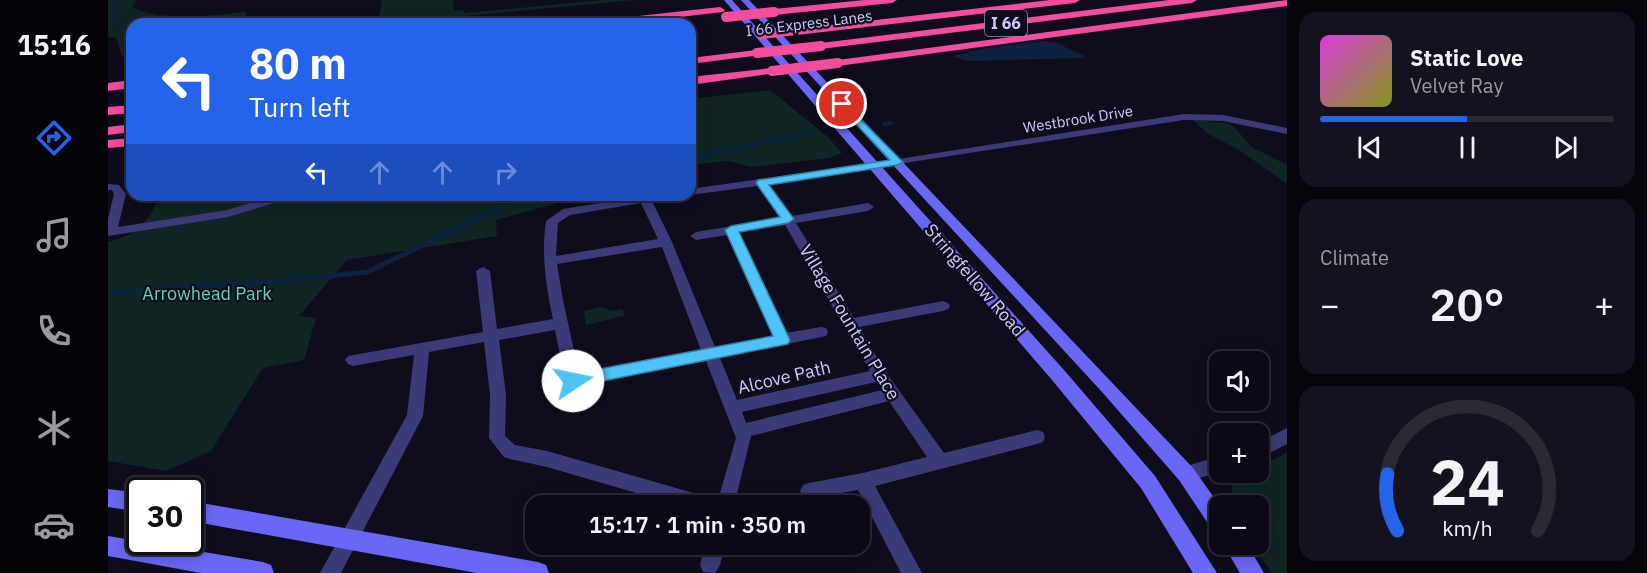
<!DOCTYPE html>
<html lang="en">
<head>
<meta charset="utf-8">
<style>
	body { margin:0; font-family:"IBM Plex Sans",sans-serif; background:#14121e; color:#f1f3f6; height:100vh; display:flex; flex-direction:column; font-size:22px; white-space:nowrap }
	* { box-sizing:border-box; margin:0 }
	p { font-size:20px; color:#9a9aa0 }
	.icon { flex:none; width:33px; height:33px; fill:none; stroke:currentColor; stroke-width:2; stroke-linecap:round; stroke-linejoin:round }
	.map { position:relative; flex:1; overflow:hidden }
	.panel { display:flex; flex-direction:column; gap:12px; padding:12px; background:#06050c; width:360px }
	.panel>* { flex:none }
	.top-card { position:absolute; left:18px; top:18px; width:570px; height:183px; border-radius:18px; box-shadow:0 3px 15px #0003,0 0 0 2px #2b2a34; background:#2563eb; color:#fff; overflow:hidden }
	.buttons { position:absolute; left:1101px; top:351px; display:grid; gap:12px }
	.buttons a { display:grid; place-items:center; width:60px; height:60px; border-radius:12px; background:#0b0915; box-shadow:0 3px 15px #0003,0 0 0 2px #2b2a34; font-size:30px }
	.speed { position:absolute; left:18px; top:477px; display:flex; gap:12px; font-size:30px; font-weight:700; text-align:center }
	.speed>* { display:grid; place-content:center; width:78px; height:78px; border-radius:50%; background:#0b0915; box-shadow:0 3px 15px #0003,0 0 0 2px #2b2a34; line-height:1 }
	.speed .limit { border:3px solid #111; border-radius:9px; background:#fff; color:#111 }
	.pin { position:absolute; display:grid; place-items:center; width:51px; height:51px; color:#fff; margin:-26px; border:3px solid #fff; border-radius:50%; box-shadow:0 2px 6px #0007 }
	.me { position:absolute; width:66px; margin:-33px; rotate:79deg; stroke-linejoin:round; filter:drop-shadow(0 0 4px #0008) }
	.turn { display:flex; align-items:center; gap:21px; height:126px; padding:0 24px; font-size:27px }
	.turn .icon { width:78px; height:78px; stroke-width:2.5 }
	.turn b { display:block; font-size:42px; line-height:51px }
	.lanes { display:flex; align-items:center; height:57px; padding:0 24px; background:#0003; justify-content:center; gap:30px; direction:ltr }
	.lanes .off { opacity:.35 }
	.big { font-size:45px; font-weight:600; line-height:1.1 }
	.panel .widget { flex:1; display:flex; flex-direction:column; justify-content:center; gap:9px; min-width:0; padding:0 21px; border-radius:18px; background:#14121e }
	.panel .dial { align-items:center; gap:0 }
	.dial svg { height:156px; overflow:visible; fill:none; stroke:#2b2a34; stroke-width:7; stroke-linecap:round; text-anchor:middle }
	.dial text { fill:#f1f3f6; stroke:none }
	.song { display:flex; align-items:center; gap:18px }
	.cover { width:72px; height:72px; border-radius:9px; background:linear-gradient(135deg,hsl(300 70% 55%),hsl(70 70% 35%)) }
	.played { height:6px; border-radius:3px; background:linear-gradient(90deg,#2563eb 50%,#2b2a34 50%) }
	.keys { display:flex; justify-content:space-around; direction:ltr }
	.heat { display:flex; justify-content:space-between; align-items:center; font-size:33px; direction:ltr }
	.trip { position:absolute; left:417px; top:495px; width:345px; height:60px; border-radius:18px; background:#0b0915; box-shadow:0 3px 15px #0003,0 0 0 2px #2b2a34; font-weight:600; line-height:60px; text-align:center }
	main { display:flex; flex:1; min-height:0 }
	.dock { display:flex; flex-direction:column; width:108px; justify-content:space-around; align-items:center; background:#040408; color:#9a9aa0 }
	.dock .icon { width:42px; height:42px }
	.dock .active { color:#2563eb }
	.dock b { font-size:27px; color:#f1f3f6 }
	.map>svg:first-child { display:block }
	.green { fill:#102524 }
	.water { fill:#0e213e }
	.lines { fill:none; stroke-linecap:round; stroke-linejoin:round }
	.stream-far2 { stroke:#0e213e; stroke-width:3 }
	.stream-far1 { stroke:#0e213e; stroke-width:4 }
	.stream { stroke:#0e213e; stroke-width:5 }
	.street { fill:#3c3a78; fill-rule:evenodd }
	.secondary { fill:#6a67f6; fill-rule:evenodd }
	.highway { fill:#f44d9e; fill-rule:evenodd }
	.highway-bridge { stroke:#f44d9e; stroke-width:10 }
	.route { fill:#4fc3f7; stroke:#337fa1; stroke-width:1.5 }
	.labels { text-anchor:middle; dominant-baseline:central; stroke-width:4.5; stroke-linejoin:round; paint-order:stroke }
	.far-street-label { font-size:15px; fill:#d0cafc; stroke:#0f0c1c }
	.shield { fill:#0f0c1c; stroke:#9691b9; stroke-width:1.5 }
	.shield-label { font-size:16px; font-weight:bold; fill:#d0cafc }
	.street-label { font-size:18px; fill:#d0cafc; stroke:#0f0c1c }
	.park-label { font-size:18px; fill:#5cd6b7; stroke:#0f0c1c }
</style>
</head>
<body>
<main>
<nav class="dock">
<b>15:16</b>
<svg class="icon active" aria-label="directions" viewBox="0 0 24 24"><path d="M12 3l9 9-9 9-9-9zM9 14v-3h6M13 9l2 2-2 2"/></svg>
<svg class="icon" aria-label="music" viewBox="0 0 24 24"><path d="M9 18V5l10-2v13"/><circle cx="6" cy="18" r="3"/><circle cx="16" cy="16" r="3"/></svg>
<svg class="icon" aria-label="phone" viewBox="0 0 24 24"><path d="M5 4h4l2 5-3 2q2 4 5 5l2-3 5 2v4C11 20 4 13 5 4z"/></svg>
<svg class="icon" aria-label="climate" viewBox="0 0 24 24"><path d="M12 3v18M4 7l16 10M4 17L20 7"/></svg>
<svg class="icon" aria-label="car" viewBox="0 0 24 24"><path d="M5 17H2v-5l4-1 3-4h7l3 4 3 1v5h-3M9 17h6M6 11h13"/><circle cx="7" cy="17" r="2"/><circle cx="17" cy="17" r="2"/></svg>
</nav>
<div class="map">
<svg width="1179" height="573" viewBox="0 0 1179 573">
	<rect width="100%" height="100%" fill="#0f0c1c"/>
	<g class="green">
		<path d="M0,0H30L24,6C42,22 114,16 138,11V24H24V56L14,57L8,37H0Z"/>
		<path d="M274,0H345L346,11L355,10L356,13L495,0H527L326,19L308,24H264L270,22Z"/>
		<path d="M662,90L720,137L734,153L721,158L644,167L620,161L582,165V99Z"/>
		<path d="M1085,120L1119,123L1127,128L1144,147L1179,165V184L1134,152L1099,133Z"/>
		<path d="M51,195H458L446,204L388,220L389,236L239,260L191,316L208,318L196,360L155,368L103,451L58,471L0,461V242C26,236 43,222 51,195Z"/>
		<path d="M492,307L504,311L515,309L516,316L478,325L476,311Z"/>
		<path d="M1179,453V573H1164L1144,545L1150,544V506L1126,505L1123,484L1137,473L1150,472L1151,466Z"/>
	</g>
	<path class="water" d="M935,41L949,43L976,56V58L860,61L844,56L874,49Z"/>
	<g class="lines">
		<path class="stream-far2" d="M5,0L8,20L24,30"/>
		<g class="stream-far1">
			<path d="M776,124L783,123"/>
			<path d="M582,158L702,133"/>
			<path d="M379,214L418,195"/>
		</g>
		<path class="stream" d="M0,294L96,284L136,285L259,272L382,213"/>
		<g class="street">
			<path d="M1076,114L1115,115L1179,128V134L1115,121L1076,120L661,184L684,216L760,203L766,207L760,211L688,223L746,318L835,301L840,303L842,306L840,309L835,311L751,327L777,371L836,453L929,430L935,432L937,437L935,442L929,444L767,486L814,573H793L750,490L701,499L695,497L692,491L695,485L701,483L755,473L819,457L781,401L643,436L626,506H573L439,467L402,459L396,457L381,438L382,395L376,342L321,352L315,416L233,573H212L299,415L306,355L245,366L240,364L237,360L240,356L375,332L368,271L375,267L382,271L389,329L445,319C438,287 433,254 438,221L455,209L530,197L529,195H566L564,197L544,201L564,242L607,347L665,336L619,235L588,240L582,236L588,232L673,218L650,186L582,195V189L765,163ZM533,203L550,239L448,256L450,223L462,215ZM677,225L762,371L629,400L612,358L713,337L718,336L720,332L718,328L713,327L678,333L630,233ZM554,247L593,350L471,374L455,300L449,264ZM447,330L457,381L459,385L465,387L598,361L628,438L610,500L439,451L407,445L397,436L398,395L391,340ZM768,382L774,390L638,423L634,412Z"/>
			<path d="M0,184L11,185L18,194L10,227L119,210L169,195H187L185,197L120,217L0,236V219L6,194L4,190H0Z"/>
			<path d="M1179,428V444L1150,459V443Z"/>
			<path d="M1112,456V472L1078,482L1072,480L1069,474L1072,468Z"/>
			<path d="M597,544H617L612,565L607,573L595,572L592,565Z"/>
		</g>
		<g class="secondary">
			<path d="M616,0H624L956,370L1047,476L1109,573H1085L1033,488L944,380Z"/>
			<path d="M633,0H641L1085,468L1112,506V534L1105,531L1071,480L994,392Z"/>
			<path d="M0,489L32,493V512L0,507Z"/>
			<path d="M82,501L430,562L438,565L441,573H369L82,521Z"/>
			<path d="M0,536L155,562L163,565L166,573H93L0,556Z"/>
			<path d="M1115,544H1139L1156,573H1132Z"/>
		</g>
		<g class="highway">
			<path d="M756,0H789L784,3L666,15L661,12L666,9Z"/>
			<path d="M942,0H972L967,3L653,39L648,36L653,33Z"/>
			<path d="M1061,0H1089L1084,3L713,49L708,46L713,43Z"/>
			<path d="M1179,0V6L730,66L724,63L730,60Z"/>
			<path d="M612,7L617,10L615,12L512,24H480L485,21Z"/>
			<path d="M649,50L654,53L653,55L582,64V58Z"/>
			<path d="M664,68L670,71L668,73L582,85V77Z"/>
			<path d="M24,80V88L0,91V83Z"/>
			<path d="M24,105V113L0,115V107Z"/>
			<path d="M24,124V132L0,135V127Z"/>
			<path d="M24,138V146L0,148V140Z"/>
		</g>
		<g class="highway-bridge">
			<path d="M618,17L666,12"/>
			<path d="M649,53L713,46"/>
			<path d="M664,71L730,63"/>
		</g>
	</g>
	<path class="route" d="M734,101L795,162L789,165L661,185L686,219L680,223L631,232L682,340L680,344L465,387L460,385L457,381L460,376L465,374L665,336L617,230L623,226L672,217L648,183L650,180L782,160L731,106L729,104Z"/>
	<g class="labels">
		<g class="far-street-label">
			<text transform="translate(701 23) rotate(-7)">I 66 Express Lanes</text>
			<text transform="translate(970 119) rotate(-9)">Westbrook Drive</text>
		</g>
		<rect class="shield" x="877" y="10" width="42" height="26" rx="4.5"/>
		<g class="shield-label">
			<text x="898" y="23">I 66</text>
		</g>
		<g class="street-label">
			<text transform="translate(867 280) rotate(49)">Stringfellow Road</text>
			<text transform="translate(742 322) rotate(59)">Village Fountain Place</text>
			<text transform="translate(676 377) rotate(-13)">Alcove Path</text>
		</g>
		<g class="park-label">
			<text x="99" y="293">Arrowhead Park</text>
		</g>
	</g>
</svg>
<div class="buttons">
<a><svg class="icon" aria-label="sound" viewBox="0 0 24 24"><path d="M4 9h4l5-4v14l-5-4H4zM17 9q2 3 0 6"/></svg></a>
<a>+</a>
<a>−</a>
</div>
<div class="speed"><div class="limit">30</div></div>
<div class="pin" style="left:734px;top:104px;background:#d93025"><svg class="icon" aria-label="arrive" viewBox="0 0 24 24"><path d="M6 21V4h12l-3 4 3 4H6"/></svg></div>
<svg class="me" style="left:465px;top:381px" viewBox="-20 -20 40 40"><circle r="19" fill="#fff"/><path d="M0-13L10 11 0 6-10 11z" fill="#4fc3f7"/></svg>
<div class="trip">15:17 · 1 min · 350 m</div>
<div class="top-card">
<div class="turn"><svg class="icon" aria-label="left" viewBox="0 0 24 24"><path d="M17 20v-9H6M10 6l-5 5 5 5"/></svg><div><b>80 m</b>Turn left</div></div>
<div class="lanes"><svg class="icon" aria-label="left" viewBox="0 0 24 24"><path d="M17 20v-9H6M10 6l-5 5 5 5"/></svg><svg class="icon off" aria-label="ahead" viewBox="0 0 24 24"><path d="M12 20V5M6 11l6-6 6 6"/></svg><svg class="icon off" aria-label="ahead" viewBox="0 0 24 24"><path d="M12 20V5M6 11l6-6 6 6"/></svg><svg class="icon off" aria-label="right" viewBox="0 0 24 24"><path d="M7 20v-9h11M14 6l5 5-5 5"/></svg></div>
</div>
</div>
<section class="panel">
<div class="widget">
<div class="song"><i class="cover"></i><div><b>Static Love</b><p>Velvet Ray</p></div></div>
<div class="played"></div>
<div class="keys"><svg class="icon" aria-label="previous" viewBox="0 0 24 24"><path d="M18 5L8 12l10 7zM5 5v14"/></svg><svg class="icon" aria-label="pause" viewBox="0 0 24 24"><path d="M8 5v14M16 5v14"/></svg><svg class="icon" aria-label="next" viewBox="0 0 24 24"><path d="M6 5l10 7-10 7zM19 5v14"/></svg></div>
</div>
<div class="widget"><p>Climate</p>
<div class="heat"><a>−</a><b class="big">20°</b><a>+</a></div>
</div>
<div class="widget dial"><svg viewBox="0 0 100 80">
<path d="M14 69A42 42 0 1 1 86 69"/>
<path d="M14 69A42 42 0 0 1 9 40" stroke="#2563eb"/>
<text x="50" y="56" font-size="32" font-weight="700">24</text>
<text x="50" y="72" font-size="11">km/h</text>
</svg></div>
</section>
</main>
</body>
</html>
